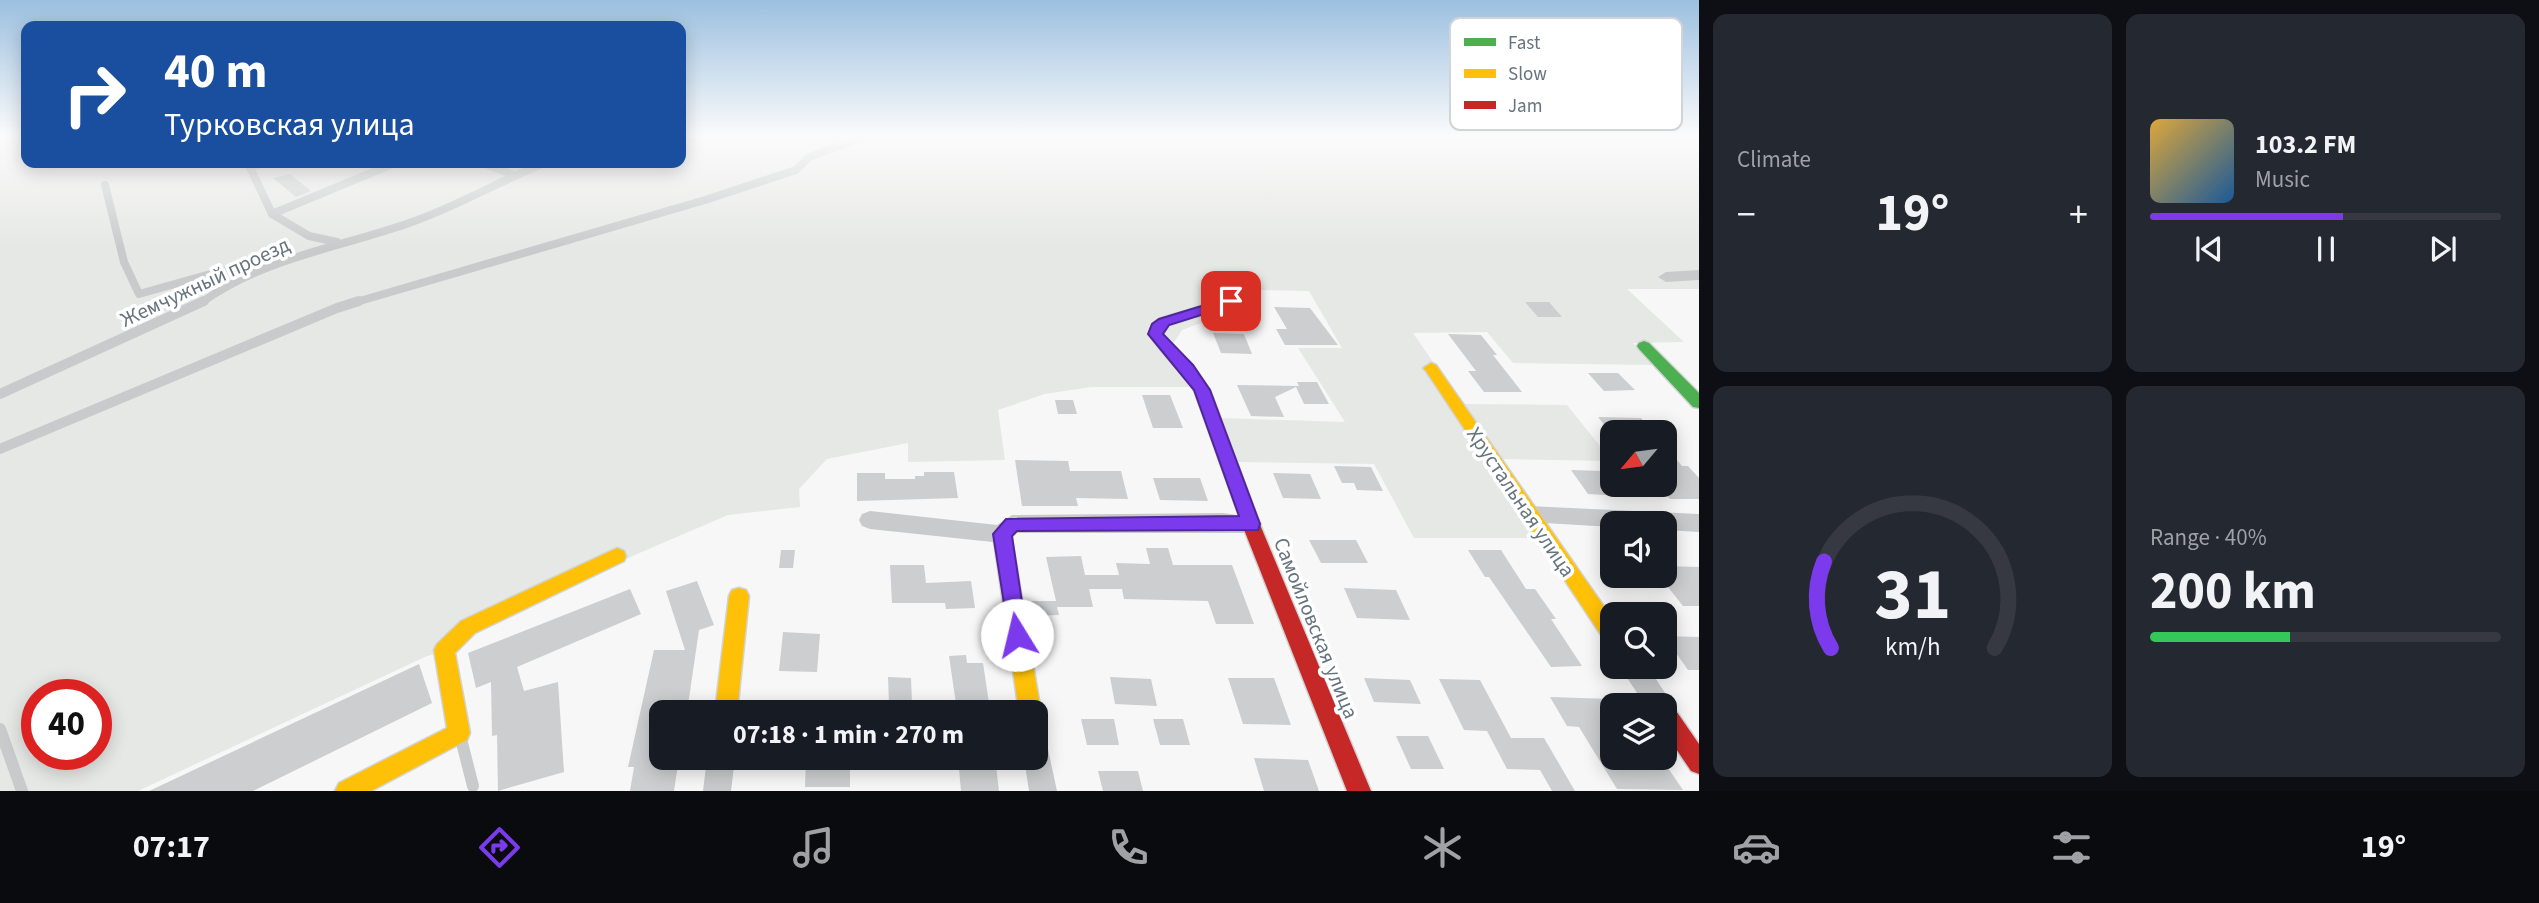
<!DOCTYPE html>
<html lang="en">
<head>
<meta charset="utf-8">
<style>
	body { margin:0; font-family:"Source Sans 3",sans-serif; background:#242831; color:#f1f3f6; height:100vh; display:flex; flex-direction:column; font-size:26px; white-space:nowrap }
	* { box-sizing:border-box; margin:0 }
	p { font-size:23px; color:#9ea1a6 }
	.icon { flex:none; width:38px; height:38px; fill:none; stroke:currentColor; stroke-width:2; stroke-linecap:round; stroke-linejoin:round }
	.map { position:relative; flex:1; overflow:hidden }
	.drawer { display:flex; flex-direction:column; gap:14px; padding:14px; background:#0d0f14; width:840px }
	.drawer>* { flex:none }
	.top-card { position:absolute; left:21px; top:21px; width:665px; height:147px; border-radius:14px; box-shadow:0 4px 18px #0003; background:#1a4fa0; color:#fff; overflow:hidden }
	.needle { width:46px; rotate:241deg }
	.fabs { position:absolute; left:1600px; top:420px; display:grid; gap:14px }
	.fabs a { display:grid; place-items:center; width:77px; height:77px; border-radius:14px; background:#171b24; box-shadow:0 4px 18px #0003; font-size:35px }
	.speed { position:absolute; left:21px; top:679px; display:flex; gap:14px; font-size:35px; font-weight:700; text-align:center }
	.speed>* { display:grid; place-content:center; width:91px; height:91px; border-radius:50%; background:#171b24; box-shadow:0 4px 18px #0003; line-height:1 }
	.speed .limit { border:10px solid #d22; background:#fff; color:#111 }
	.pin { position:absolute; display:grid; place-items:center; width:60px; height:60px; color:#fff; margin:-30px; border-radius:14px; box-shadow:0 4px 10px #0006 }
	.me { position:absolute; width:77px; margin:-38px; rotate:351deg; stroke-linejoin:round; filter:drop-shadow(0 0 5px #0008) }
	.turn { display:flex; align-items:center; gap:24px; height:147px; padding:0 28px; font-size:32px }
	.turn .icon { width:91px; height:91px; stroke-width:2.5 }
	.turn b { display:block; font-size:49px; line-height:60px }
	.big { font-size:52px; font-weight:700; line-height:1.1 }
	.drawer .card { flex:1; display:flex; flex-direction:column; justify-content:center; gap:10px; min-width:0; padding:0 24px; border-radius:14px; background:#242831 }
	.drawer .dial { align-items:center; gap:0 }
	.dial svg { height:182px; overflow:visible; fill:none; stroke:#363941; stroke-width:7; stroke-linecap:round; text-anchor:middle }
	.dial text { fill:#f1f3f6; stroke:none }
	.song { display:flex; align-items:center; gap:21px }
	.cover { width:84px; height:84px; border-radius:10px; background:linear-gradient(135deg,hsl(40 70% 55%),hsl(210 70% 35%)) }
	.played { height:7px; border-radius:4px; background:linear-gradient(90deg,#7c3aed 55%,#363941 55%) }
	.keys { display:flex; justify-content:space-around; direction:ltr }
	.heat { display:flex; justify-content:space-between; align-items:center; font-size:38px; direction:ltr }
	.charge { height:10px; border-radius:5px; background:linear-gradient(90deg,#34c759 40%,#363941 0) }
	.drawer .tiles { flex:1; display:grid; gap:14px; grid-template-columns:repeat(2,1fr) }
	.trip { position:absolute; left:649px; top:700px; width:399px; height:70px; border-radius:14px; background:#171b24; box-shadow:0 4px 18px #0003; font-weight:700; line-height:70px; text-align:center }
	.tabs { display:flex; height:112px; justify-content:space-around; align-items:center; background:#090b0e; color:#9ea1a6 }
	.tabs .icon { width:49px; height:49px }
	.tabs .selected { color:#7c3aed }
	.tabs b { font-size:32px; color:#f1f3f6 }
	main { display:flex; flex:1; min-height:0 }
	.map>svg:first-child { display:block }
	.green { fill:#e6e8e5; fill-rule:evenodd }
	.building { fill:#cdcecf }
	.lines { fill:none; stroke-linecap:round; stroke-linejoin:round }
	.fast-casing { stroke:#d2d3d4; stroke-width:3 }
	.slow-casing { stroke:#d2d3d4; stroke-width:3 }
	.jam-casing { stroke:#d2d3d4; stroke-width:3 }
	.lane-far2 { stroke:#c8cacb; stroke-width:8 }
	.lane-far1 { stroke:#c8cacb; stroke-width:10 }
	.lane { stroke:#c8cacb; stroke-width:12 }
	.street { fill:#c8cacb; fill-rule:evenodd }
	.fast { fill:#4caf50; fill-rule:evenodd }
	.slow { fill:#ffc107; fill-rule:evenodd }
	.jam { fill:#c62828; fill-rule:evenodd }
	.route { fill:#7c3aed; stroke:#51269a; stroke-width:2 }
	.labels { text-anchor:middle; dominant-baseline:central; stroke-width:7; stroke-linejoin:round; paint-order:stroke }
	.street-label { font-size:21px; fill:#66747d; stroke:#fff }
	.key { fill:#fff; stroke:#d1d5d8; stroke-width:2 }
	.key-label { font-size:19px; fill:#66747d }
</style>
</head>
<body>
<main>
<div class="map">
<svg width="1699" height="791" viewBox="0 0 1699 791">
	<rect width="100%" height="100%" fill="#f7f7f7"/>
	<path class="green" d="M0,137H26V163H681V137H1699V289H1627L1684,342L1633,343L1654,365L1513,363L1487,332L1413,333L1462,404L1567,405L1612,461L1499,459L1536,538H1414L1374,464L1237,462L1221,418L1345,422L1298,348H1342L1309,291L1252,290L1258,302L1182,330L1171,347L1192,387H1091L1045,394L998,410L1005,460L908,462V443L827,459L799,489L800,507L728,515L637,554L476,631L456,649L427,656L138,791H0ZM37,695H96V754H37Z"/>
	<g class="building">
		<path d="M290,174L311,191L296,197L273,178Z"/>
		<path d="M280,246L289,253L262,263L253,257Z"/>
		<path d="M1525,302H1549L1562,317H1538Z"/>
		<path d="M1274,307L1310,308L1338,345H1285L1276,329H1287Z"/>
		<path d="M1213,333L1244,334L1252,354L1221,353Z"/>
		<path d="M1448,334L1481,335L1497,355H1493L1522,392H1484L1468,371H1476Z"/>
		<path d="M1588,373H1618L1635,390L1604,391Z"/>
		<path d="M1297,382H1317L1329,404H1304L1296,387L1275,397L1284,417L1251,416L1237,385L1299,386Z"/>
		<path d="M1142,395H1170L1183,428H1153Z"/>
		<path d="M1055,400H1073L1077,414H1058Z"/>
		<path d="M1598,417L1641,418L1653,432H1610Z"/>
		<path d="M1664,445L1682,466H1688L1699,478V499H1670L1664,492Z"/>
		<path d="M1015,460L1068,461L1070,471H1121L1128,499L1076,498L1078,506H1022Z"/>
		<path d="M1334,466L1371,467L1383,491L1357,490L1354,483H1342Z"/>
		<path d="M1571,470L1603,471L1621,496L1588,494Z"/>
		<path d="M924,472H954L958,498L857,501V473H885V479H915V476H924Z"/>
		<path d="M1273,473L1310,474L1321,499L1283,498Z"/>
		<path d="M1153,478H1200L1208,501L1160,500Z"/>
		<path d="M1309,540H1356L1368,563H1321Z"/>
		<path d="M1146,548H1168L1173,565H1232L1254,624H1216L1208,601L1124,599L1122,589H1089L1093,607H1057L1059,615L1034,616L1031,601H1056L1046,557L1081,556L1085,575H1119L1116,563L1150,564Z"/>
		<path d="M781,550H795L793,568H779Z"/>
		<path d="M1468,550H1501L1526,589H1535L1556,619H1551L1582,666L1551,667L1489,577H1485Z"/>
		<path d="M890,565H924L926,583L971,581L975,608L946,609L945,603H892Z"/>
		<path d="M1664,566L1699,567V606H1683L1664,582Z"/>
		<path d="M697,581L714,625L699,630L687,712H662V758H679L674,791H630L634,767H628L654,650H685L666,591Z"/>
		<path d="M1344,588L1396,590L1410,620L1357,618Z"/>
		<path d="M630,589L641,614L517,667L524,691L558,682L564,772L498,791L497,735L492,736L491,682L476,688L468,653Z"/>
		<path d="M783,632L820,634L817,672L779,671Z"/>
		<path d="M1664,636L1699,637V670H1688Z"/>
		<path d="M966,655L967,663H983L989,703L956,704L949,656Z"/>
		<path d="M419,664L432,703L253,791H149Z"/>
		<path d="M888,677L911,678L912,704H889Z"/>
		<path d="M1110,677L1151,679L1157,706L1115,704Z"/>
		<path d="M1228,678H1274L1291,725L1243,724Z"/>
		<path d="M1364,678L1410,680L1421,704L1374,702Z"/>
		<path d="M1439,679L1480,680L1511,738H1544L1575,791H1552L1540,770L1507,769L1487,731L1464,730Z"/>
		<path d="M1550,697L1612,699V758H1661L1683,790L1617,789L1579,727L1567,726Z"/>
		<path d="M1081,719H1114L1119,745H1087Z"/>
		<path d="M1153,719H1183L1190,745H1160Z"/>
		<path d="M1396,736H1428L1444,769H1411Z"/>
		<path d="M806,758H850V787H805Z"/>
		<path d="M958,758H995L999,791H961Z"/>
		<path d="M1254,758L1308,760L1319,791H1264Z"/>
		<path d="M1098,771H1138L1143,791H1103Z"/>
	</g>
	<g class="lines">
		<g class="fast-casing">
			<g id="fast">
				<path d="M1231,297L1249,298L1256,302L1249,306L1232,305L1169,325L1163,334L1171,346L1193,366L1210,390L1261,527L1258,532L1252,534L1246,532L1243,527L1194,390C1181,370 1162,355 1149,334L1153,324L1159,319Z"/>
				<path d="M1644,341L1649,343L1699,393V408L1693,407L1639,349L1637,346L1639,343Z"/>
			</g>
		</g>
		<g class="slow-casing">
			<g id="slow">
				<path d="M1431,363L1436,365L1612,618V644L1605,641L1426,371L1423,368Z"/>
				<path d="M1002,527L1008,529L1011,534L1041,712L1036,720V712H1019L993,534L996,529Z"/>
				<path d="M617,548L624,551L626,556L624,561L475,633L455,653L470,733L467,740L371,791H335L339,783L447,728L434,650L437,644L461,621Z"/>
				<path d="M739,588L746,590L749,596L737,712H715L729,596L732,590Z"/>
			</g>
		</g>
		<g class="jam-casing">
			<g id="jam">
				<path d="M1252,520L1258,522L1261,527L1371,791H1347L1243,527L1246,522Z"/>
				<path d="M1664,702L1672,705L1699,744V774L1691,771L1664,731V705H1656Z"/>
			</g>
		</g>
		<g class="lane-far2">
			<path d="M681,140L700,137"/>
			<path d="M248,163L272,214L309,236L337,242"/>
			<path d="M483,163L513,175"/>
			<path d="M250,167L264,163"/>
			<path d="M105,185L124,262L139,294L221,271L259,269"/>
			<path d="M272,214L395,163"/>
			<path d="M201,303C263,258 338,248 409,223C456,207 499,181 545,163"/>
			<path d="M353,303L705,200L796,170L809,157L864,137"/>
		</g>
		<g class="lane-far1">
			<path d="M0,394L204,301"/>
			<path d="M0,449L337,308L359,301"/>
		</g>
		<g class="lane">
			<path d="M0,729L22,791"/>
			<path d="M461,739L473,786"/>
		</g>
		<g class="street">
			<path d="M1699,270V280L1666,282L1658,277L1666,272Z"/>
			<path d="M1528,506L1699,514V532L1664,530V523H1612V527L1528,522L1520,520L1517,514L1520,508Z"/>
			<path d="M870,511L997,525L1012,515L1223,513L1259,518L1262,524L1259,530L1251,533H1017L1010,540L1002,543L870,529L862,526L859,520L862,514Z"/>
			<path d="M1620,667H1648L1673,705L1669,714L1664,716V705H1645Z"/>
			<path d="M1036,736L1046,740L1057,791H1029L1024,758H1036Z"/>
			<path d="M707,758H735L731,791H703Z"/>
		</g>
		<use href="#fast" class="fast"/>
		<use href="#slow" class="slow"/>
		<use href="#jam" class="jam"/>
	</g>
	<linearGradient id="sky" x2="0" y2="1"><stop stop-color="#9cc0e0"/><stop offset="0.55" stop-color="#fbfbfb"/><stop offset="1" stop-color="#fbfbfb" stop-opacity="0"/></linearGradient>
	<rect width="1699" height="248" fill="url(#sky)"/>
	<path class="route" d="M1231,297L1236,298V304L1169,325L1163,334L1193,365L1210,390L1260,524L1258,530L1017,531L1012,536L1027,635L1024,641L1017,644L1010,641L993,534L1006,519L1239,516L1194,390L1148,334L1152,324L1159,319Z"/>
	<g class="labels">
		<g class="street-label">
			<text transform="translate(205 282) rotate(-25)">Жемчужный проезд</text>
			<text transform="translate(1521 502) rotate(56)">Хрустальная улица</text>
			<text transform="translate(1316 628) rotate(68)">Самойловская улица</text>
		</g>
	</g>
	<rect x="1450" y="18" width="232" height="112" rx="10" class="key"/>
	<rect x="1464" y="38" width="32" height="8" fill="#4caf50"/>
	<rect x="1464" y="69" width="32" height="9" fill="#ffc107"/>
	<rect x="1464" y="101" width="32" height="8" fill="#c62828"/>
	<g class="key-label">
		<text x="1508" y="49">Fast</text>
		<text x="1508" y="80">Slow</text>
		<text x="1508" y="112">Jam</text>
	</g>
</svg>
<div class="fabs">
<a><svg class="needle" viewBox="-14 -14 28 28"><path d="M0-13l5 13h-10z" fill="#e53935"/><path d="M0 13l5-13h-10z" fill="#9ea1a6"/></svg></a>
<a><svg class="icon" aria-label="sound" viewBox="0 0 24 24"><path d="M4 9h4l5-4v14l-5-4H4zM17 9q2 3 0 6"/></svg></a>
<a><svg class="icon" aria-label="search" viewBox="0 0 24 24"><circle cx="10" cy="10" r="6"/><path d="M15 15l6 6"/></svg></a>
<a><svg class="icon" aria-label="layers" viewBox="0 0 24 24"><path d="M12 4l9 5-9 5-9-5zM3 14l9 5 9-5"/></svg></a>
</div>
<div class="speed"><div class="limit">40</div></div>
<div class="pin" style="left:1231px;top:301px;background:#d93025"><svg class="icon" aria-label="arrive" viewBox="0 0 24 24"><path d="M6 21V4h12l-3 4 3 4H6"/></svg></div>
<svg class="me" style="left:1017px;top:635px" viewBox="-20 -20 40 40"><circle r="19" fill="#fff"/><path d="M0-13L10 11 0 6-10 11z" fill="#7c3aed"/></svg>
<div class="trip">07:18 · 1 min · 270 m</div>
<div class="top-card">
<div class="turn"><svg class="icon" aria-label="right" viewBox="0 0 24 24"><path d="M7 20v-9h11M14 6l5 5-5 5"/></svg><div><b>40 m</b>Турковская улица</div></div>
</div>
</div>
<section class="drawer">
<div class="tiles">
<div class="card"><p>Climate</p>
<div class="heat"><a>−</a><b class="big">19°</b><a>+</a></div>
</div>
<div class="card">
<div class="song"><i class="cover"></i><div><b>103.2 FM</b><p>Music</p></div></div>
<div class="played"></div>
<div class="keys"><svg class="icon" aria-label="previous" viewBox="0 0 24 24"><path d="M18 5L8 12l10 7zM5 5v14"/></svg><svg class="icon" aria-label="pause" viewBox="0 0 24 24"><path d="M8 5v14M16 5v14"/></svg><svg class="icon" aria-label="next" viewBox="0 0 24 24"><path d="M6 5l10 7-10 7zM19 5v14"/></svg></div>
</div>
<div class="card dial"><svg viewBox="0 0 100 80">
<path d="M14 69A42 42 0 1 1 86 69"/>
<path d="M14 69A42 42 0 0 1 11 31" stroke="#7c3aed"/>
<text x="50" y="56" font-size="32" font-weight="700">31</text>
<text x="50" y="72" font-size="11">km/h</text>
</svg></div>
<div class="card"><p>Range · 40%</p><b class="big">200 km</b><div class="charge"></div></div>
</div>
</section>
</main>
<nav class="tabs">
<b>07:17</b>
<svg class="icon selected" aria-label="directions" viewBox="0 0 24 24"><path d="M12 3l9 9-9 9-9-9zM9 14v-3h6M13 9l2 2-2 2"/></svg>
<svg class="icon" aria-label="music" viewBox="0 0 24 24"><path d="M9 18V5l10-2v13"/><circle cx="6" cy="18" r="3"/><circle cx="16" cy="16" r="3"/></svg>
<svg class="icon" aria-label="phone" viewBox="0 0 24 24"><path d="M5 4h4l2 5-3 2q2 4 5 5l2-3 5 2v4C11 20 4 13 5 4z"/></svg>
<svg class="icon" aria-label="climate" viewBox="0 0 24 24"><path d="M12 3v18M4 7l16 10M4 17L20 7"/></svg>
<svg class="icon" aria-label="car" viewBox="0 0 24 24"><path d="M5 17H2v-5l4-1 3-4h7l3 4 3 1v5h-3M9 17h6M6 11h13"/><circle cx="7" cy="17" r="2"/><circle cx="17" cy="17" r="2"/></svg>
<svg class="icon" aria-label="filters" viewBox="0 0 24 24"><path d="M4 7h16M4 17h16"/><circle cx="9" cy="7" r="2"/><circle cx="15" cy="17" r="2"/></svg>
<b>19°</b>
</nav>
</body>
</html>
